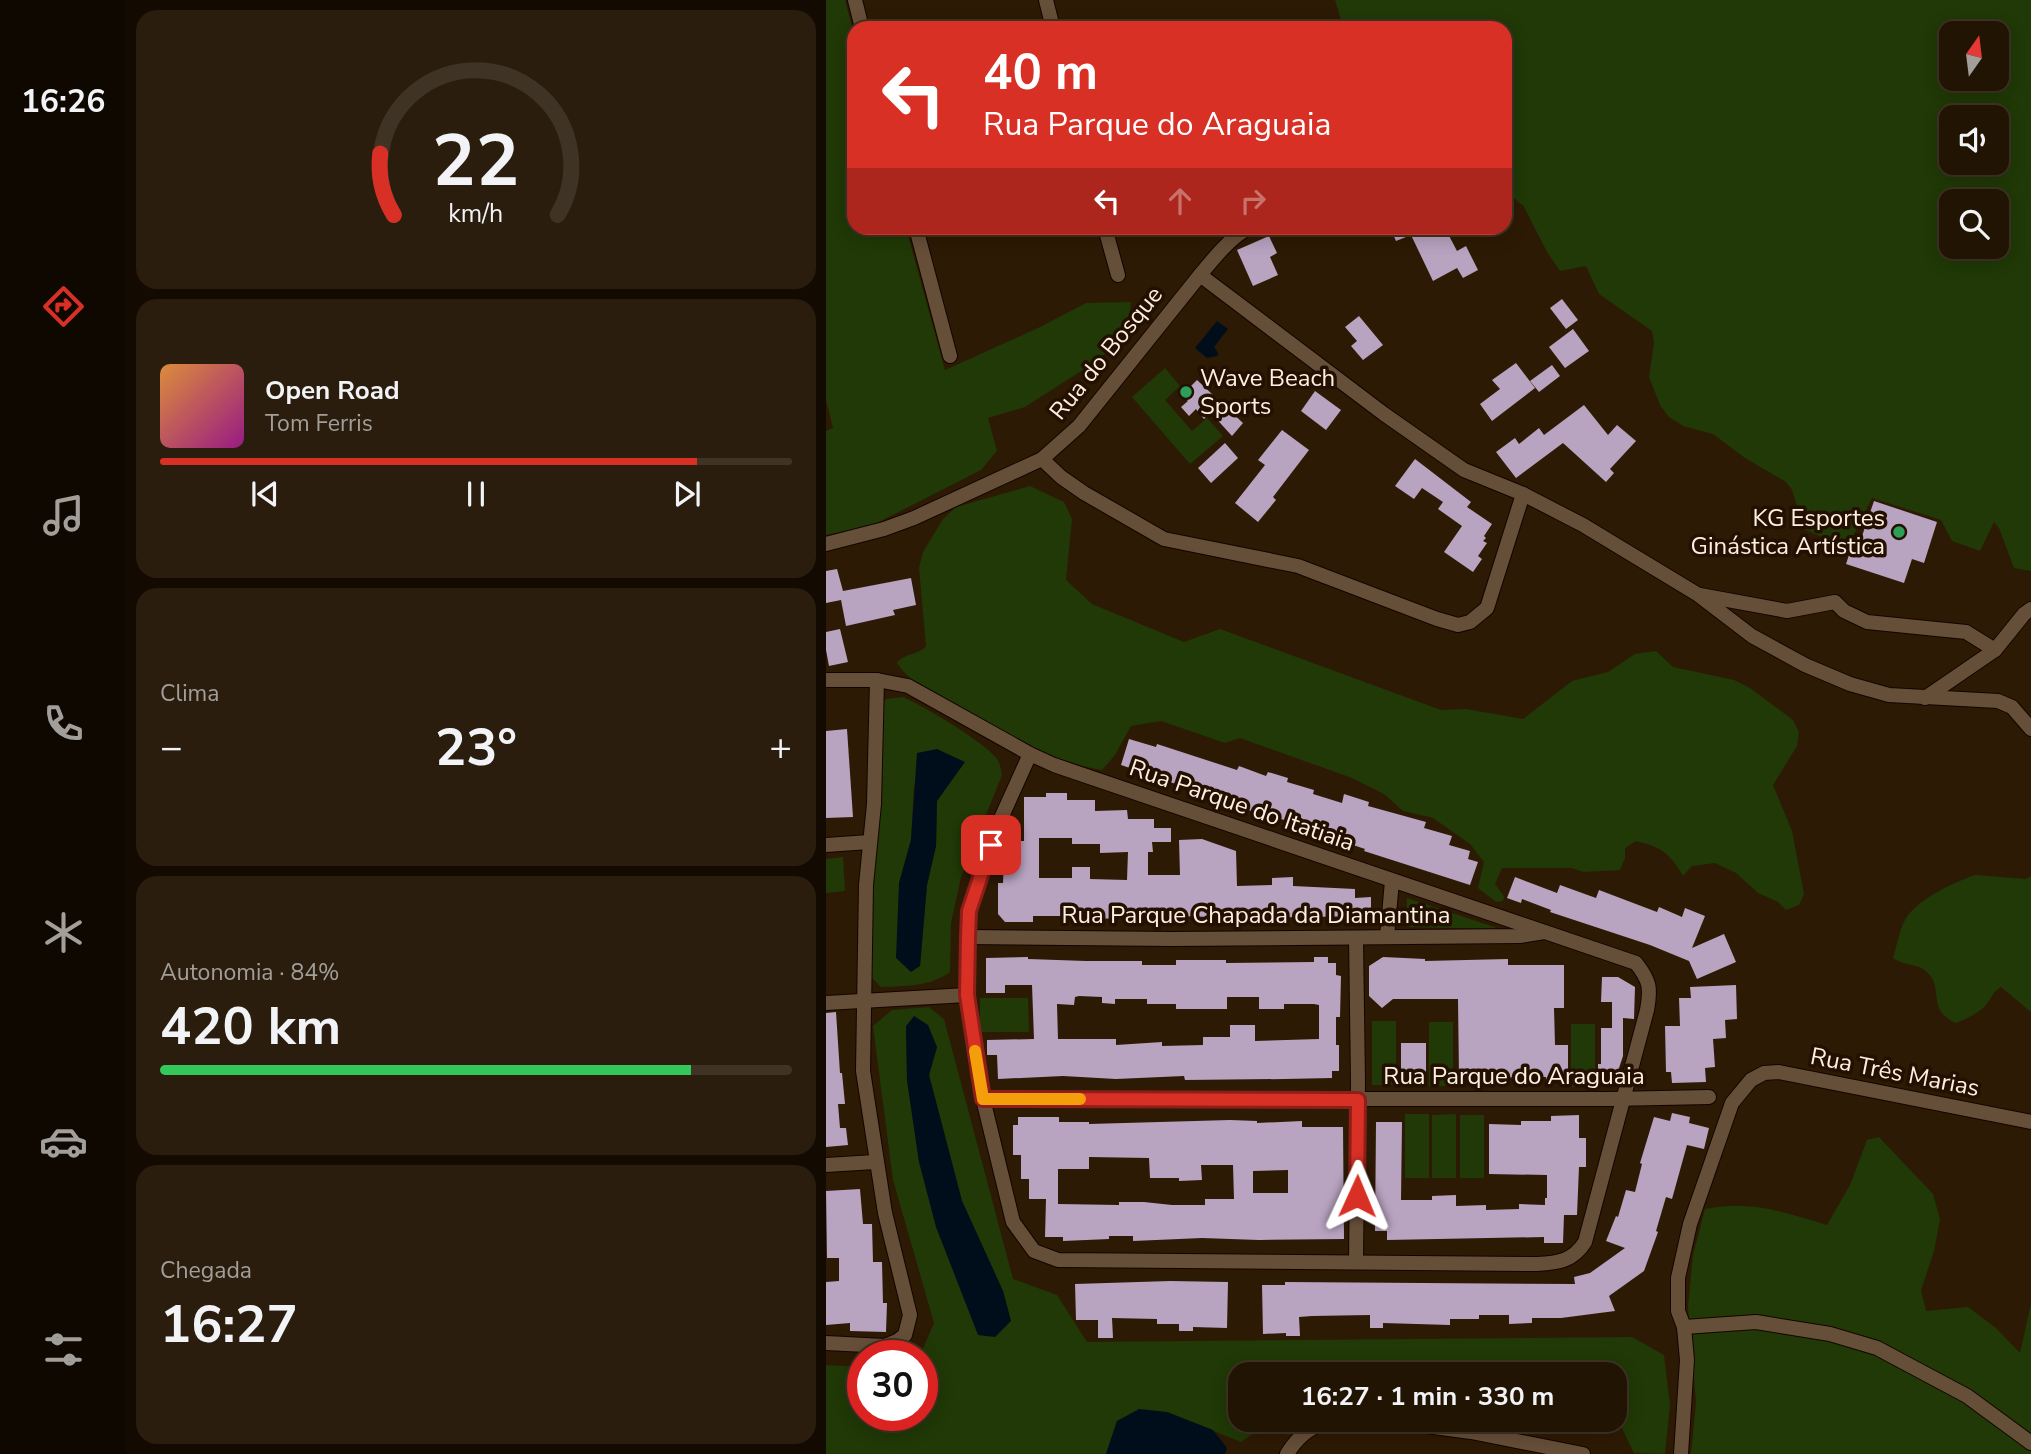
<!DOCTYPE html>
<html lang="pt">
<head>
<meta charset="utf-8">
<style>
	body { margin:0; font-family:"Nunito Sans",sans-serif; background:#2a1d0d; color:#f1f3f6; height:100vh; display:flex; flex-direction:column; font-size:26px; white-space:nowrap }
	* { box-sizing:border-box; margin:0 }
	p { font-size:23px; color:#a29e9a }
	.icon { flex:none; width:38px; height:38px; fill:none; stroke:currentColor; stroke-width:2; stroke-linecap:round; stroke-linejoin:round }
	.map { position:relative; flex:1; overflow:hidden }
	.panel { display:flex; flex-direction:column; gap:10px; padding:10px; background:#130b02; width:700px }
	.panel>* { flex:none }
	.hud { position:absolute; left:21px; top:21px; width:665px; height:214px; border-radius:21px; box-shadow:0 4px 18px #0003,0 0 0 2px #3f3325; background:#d93025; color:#fff; overflow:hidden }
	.needle { width:46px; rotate:14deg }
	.buttons { position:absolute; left:1113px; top:21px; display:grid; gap:14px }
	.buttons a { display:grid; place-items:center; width:70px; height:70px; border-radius:14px; background:#221403; box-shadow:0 4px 18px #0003,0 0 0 2px #3f3325; font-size:35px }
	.speed { position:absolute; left:21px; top:1340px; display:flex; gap:14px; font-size:35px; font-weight:700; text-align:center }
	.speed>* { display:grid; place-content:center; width:91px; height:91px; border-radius:50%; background:#221403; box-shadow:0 4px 18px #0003,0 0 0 2px #3f3325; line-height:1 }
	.speed .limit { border:10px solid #d22; background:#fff; color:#111 }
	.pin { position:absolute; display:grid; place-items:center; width:60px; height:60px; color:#fff; margin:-30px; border-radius:14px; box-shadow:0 4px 10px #0006 }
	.me { position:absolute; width:77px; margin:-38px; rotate:1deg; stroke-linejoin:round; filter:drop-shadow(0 0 5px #0008) }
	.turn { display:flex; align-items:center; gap:24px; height:147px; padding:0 21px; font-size:32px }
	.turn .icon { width:91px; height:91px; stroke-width:2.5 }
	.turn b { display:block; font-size:49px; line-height:60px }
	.lanes { display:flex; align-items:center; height:66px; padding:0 21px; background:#0003; justify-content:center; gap:35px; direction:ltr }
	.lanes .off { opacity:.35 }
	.big { font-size:52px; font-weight:700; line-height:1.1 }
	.panel .tile { flex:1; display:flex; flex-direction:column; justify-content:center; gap:10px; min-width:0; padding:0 24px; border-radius:21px; background:#2a1d0d }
	.panel .dial { align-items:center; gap:0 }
	.dial svg { height:182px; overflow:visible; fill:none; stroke:#3f3325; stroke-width:7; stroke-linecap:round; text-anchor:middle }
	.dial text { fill:#f1f3f6; stroke:none }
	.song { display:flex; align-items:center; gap:21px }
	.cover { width:84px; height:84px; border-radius:10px; background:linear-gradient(135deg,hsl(30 70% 55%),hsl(310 70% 35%)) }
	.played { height:7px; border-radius:4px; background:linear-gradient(90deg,#d93025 85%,#3f3325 85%) }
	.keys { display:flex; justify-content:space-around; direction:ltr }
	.heat { display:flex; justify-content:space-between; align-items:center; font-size:38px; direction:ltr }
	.charge { height:10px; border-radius:5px; background:linear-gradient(90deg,#34c759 84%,#3f3325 0) }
	.trip { position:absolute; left:402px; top:1362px; width:399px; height:70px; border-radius:21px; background:#221403; box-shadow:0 4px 18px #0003,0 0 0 2px #3f3325; font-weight:700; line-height:70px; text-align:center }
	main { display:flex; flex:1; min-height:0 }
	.dock { display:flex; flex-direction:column; width:126px; justify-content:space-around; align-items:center; background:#0e0801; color:#a29e9a }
	.dock .icon { width:49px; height:49px }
	.dock .on { color:#d93025 }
	.dock b { font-size:32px; color:#f1f3f6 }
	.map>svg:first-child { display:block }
	.green { fill:#203906; fill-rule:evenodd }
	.water { fill:#000e1b }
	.building { fill:#b8a3c0; fill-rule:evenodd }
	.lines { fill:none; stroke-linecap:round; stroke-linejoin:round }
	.minor-casing { stroke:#140400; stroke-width:16 }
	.minor { stroke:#664f38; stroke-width:14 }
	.route-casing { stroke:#8d1f18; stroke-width:18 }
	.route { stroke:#d93025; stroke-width:12 }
	.slow { stroke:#f59e0b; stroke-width:12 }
	.leisure-dot { fill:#2e9e5b; stroke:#231000; stroke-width:2.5 }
	.labels { text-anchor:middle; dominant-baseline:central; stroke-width:7; stroke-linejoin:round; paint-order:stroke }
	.street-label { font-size:24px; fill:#fdf0e2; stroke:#231000 }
	.poi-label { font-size:24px; fill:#fdf0e2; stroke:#231000; text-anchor:start }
</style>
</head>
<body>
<main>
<nav class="dock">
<b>16:26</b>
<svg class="icon on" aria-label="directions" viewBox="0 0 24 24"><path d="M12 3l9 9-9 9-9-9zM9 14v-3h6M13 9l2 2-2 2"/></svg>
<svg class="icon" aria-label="music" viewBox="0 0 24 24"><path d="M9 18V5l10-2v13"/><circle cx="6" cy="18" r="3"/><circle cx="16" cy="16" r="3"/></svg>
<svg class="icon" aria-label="phone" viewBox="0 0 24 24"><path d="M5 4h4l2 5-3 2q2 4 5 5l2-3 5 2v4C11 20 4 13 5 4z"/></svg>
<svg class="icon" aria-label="climate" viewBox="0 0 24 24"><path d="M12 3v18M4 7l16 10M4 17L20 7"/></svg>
<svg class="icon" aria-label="car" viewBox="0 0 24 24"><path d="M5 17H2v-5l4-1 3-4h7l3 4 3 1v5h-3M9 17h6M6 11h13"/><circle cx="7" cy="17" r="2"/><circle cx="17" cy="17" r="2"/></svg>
<svg class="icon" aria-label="filters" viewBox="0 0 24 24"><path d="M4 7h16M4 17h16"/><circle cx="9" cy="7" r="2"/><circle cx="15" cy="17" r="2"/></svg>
</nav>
<section class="panel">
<div class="tile dial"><svg viewBox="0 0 100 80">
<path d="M14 69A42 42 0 1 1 86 69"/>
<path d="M14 69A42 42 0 0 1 8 42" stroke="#d93025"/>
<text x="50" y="56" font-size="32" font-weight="700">22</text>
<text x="50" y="72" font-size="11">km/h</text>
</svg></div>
<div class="tile">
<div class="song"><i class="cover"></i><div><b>Open Road</b><p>Tom Ferris</p></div></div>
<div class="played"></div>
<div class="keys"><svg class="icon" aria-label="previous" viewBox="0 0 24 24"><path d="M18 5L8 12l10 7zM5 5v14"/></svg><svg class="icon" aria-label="pause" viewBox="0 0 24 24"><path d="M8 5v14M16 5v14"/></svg><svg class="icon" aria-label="next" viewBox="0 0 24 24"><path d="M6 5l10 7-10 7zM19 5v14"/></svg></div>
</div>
<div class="tile"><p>Clima</p>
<div class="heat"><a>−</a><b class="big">23°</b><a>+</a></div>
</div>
<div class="tile"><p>Autonomia · 84%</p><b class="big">420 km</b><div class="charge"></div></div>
<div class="tile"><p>Chegada</p><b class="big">16:27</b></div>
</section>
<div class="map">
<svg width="1205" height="1454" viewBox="0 0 1205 1454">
	<rect width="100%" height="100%" fill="#2d1a04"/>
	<g class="green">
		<path d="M0,0H19L28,34V228H80L119,370L212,328L260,303L305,302L302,325L274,359L199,407L162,418L171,451L155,470L47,525L0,535V431L7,428L0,400Z"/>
		<path d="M509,0H1205V571L1188,568L1173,528L1168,522L1154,551L1126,541L1115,520L1046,498L1021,548L973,527L971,506L966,490L960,482L919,458L887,434L857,426L843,417L834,405L823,377L828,343L826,331L773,294L760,266L734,271L721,252L697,205L693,203L679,188V28H544L515,20ZM1125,33H1171V79H1125ZM1125,117H1171V163H1125ZM1125,201H1171V247H1125Z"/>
		<path d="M339,368L354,386L339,400L366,431L381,418L397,436L364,464L306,397Z"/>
		<path d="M204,486L238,502L246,519L240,580L266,604L358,642L394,629L615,710L640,709L697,719L746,681L782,672L809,654L830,651L847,667L908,680L924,688L967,720L973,732L971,746L947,785L966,831L978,894L973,905L960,910L952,902L932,893L910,873L889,863L866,866L857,876C844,853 835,847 810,841L799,848V858L794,870L758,872L745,868H676L669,884L678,896L677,901L670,902L652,888L658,862L644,844L607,818L577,811L558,794L526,778L414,738L399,743L335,721L305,726L289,755L276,770C225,762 99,706 71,663C78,653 93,655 100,646L93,568L97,552L117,519L130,507Z"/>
		<path d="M77,697C96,705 160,743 171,759C174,763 175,769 176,775L135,877L125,923L124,972C103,987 80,986 55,987L40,972L47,858L56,788L52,714L60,699ZM138,762L111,801L110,846L101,885L94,966L73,883L85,840L88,786Z"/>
		<path d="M17,857L19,891L0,893V859Z"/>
		<path d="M1149,875L1200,879L1205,876V1012L1175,987C1167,991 1166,998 1160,1005C1153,1013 1140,1019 1130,1023C1100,1010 1118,989 1102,973C1092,963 1078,966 1067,958C1071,946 1073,931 1079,920C1091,899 1127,883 1149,875Z"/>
		<path d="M581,898L674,929L580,927Z"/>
		<path d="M154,998H202L203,1032H154Z"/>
		<path d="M103,1007L118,1019L187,1279L231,1295L261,1342L806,1337L838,1355L844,1405L839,1454L808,1453L789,1414V1374H415V1419H448L415,1442L341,1412L291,1421L280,1454H0V1365L37,1367V1416H96V1356H81L96,1351L108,1323L67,1180L47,1026L66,1010ZM80,1026L111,1047L103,1075L136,1201L177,1291L185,1321L93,1162L81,1080Z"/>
		<rect x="546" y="1021" width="24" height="64"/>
		<rect x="603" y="1022" width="24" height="64"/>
		<rect x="745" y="1024" width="24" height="63"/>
		<rect x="579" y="1114" width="24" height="64"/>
		<path d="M630,1114V1178H606V1115Z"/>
		<rect x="634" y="1115" width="24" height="63"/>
		<path d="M1053,1137L1107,1194L1114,1219L1108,1251L1095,1290L1100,1311L1142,1307L1170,1328L1194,1353L1205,1304V1454H865L870,1403L862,1306L867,1255L879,1209C925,1200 958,1212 1001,1225L1024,1185L1041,1140Z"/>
	</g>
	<g class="water">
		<path d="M391,321L402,329L388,347L392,353L391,356L381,358L369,348Z"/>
		<path d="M111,749L139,762L111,801L110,846L101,885L94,966L85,972L70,958L73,883L85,840L91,753Z"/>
		<path d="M88,1016L102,1025L111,1047L103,1075L136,1201L177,1291L185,1321L169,1337L152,1335L110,1227L93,1162L81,1080L80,1026Z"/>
		<path d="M313,1409L341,1412L387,1430L401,1448L399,1454H280L291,1421Z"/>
	</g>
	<g class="building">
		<path d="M564,228H619L631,251L640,246L652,270L637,278L631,268L607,281L585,235L570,241Z"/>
		<path d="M443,236L451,253L444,257L452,275L427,286L411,250Z"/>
		<path d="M736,299L752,320L740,329L724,308Z"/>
		<path d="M533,316L557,345L537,360L525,346L531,341L519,327Z"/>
		<path d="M747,329L763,351L739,368L723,347Z"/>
		<path d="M690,363L709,388L666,421L654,404L674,389L666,380Z"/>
		<path d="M726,365L734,376L713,392L704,381Z"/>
		<path d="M371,380L417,423L406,436L385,413L378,419L370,409L363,416L355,407L362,401L356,395Z"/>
		<path d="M489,391L515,410L500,430L475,411Z"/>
		<path d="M758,405L782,435L791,425L810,441L784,469L788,473L780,482L737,443L690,478L670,452L689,438L693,444L713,428L718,435Z"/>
		<path d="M456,430L483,450L447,497L450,500L432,522L409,503L439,465L432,460Z"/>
		<path d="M399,443L412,458L385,483L372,468Z"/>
		<path d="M589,459L645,502L641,507L666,524L658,536L660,538L657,541L661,543L652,556L656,559L647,572L618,552L636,526L612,509L617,502L596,488L588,499L569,486Z"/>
		<path d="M1048,501L1111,522L1098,563L1086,559L1078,583L1020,564L1028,540L1034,542Z"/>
		<path d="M11,569L17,591L85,578L90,605L67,610L69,615L20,626L15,600L0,603V571Z"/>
		<path d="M14,629L22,662L3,666L0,650V632Z"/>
		<path d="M21,729L27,817L0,818V731Z"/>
		<path d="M303,739L330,747L331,744L411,770L413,766L440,776L442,772L462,778L461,782L488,790L487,794L516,803L518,794L543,802L542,806L600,822L598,828L626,836L623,845L644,851L642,859L652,862L644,885L538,851L539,849L479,829L480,826L422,810L369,789L321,776L322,774L295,765Z"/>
		<path d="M220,793H241V800H269V811L301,810L302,819H328V828H345V842H326L327,852H322V875H354L353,840L376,839L410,851L411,886L446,885V878L467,877V886L529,889V898L545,897V916L415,918L324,915V918L247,919L246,916H207V922H179L172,914V883H177L178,858H184V841H198V797H220ZM213,838H246V844H274V853L302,852L301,880L264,879V867H246V878H213Z"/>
		<path d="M689,877L731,893L734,885L770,898L773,890L831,912L833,907L856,917L859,908L879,916L866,948L898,934L910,962L871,979L863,961L824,945L724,912L725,910L696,899L695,903L681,898Z"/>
		<path d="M202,957V959L260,961H316V965H350V960H400V963L488,962V957H502V963H510V975L515,976L514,1017H510V1045H513V1071H506V1078L458,1079L359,1080L358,1076L290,1079L237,1076L172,1079L171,1055H161V1040L208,1039L206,985H179V993H160V958ZM253,996L276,997V1003L289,1004V999H321V1004H350V1009H401V997H433V1009H458V1004H488L493,1005V1039L429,1041V1025H404V1037H377V1045L336,1046V1042L290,1045V1039H232L231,1004L248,1005L249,997Z"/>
		<path d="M557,957L599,959V961L682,959V965H738V1008H728L729,1045H742V1080H720V1077L633,1078L632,999H567L556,1008L543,996V966Z"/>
		<path d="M776,977H792L809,987L808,1019L797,1018V1056L793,1068L786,1079L772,1081V1064H775V1028H786V1002H775Z"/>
		<path d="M910,985L911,1019L899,1020L900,1038L887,1039L889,1067L879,1068L880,1082L846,1083L845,1072H840L839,1026H854L853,998H865L864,987Z"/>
		<path d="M10,1012L14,1073H16L19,1104H12L14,1128H20L22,1145L0,1147V1013Z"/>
		<path d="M575,1043H600V1073H589V1079H575Z"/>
		<path d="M846,1113L864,1117L863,1123L883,1128L878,1149L861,1145L846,1199L840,1197L830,1231L832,1232L818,1271L783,1296L789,1311L735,1318H706V1323L683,1324V1315H653V1319H624V1325L557,1323V1328H544V1315L486,1316L473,1317L474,1336H460V1333L437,1334L436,1285H459V1282L749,1284L748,1277L764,1273L799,1248L780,1241L790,1216L792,1217L800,1190L809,1192L816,1164L814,1163L828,1117L844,1121Z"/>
		<path d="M753,1115V1138H760V1167H753L751,1215H738L737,1243H718V1237L561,1240V1231H549L550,1122H576L575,1200H606V1196L630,1195V1206L660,1205V1210L693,1209V1204L719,1205V1198H721V1175L663,1174V1124L695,1125V1121H725V1116Z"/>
		<path d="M192,1117H233V1122H263V1124L404,1120L431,1121V1123L476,1121V1127H517L518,1239L433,1240L376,1238L307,1241V1236H283V1239L237,1241V1237H219L220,1199H203V1179H195V1155H187V1125H192ZM263,1157L323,1158L324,1178H353V1181L376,1180L375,1165H407L408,1199H379V1205H346L318,1202H293V1205L232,1204V1169H263ZM462,1170V1193H427V1171Z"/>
		<path d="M34,1189L37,1224H46L47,1262H56L57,1303H61L60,1332L24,1331V1323L0,1325V1282L13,1281V1258H1L0,1191Z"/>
		<path d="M344,1281L402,1282L401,1328L367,1327V1331H353V1324H331V1319L286,1318L287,1338H272V1320H250L249,1284Z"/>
	</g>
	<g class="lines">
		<g class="minor-casing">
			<g id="minor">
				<path d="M29,0L36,28"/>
				<path d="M220,0L227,28"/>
				<path d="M90,228L124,356"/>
				<path d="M279,228L292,275"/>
				<path d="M374,275L558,414L638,470L697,494L757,525L871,594L926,636L979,665L1024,684L1063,695L1172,701L1186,707L1205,729"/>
				<path d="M216,459L235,477L258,493L338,539L472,566L611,619L632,625L644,622L661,608L697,494"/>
				<path d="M0,544L58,529L88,518L216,459L253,426L374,275C388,258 403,239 422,228"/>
				<path d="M874,595L961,611L1009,602L1018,611L1041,622L1140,632L1169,650"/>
				<path d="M0,680H51L82,686L204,754L228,765L810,963C824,981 825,988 821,1010L759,1242C747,1261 732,1263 711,1264L232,1260L208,1251L187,1222L157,1099L141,995L143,911L172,825L204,754"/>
				<path d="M1099,698L1169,650L1198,614L1205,609"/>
				<path d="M0,845L43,842"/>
				<path d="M142,937L346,939L694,936L718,932"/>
				<path d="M561,937L566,881"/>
				<path d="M0,1003L141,995"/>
				<path d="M157,1099H786L883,1097"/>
				<path d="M0,1165L49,1162"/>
				<path d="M530,1261L532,1081L530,939"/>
				<path d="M858,1327L930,1322L1004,1334L1051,1348L1141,1396L1205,1443"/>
				<path d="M0,1343L59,1346L71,1341L79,1335L84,1315L59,1213L37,1071L40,885L48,804L51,680"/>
				<path d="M549,1419L645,1432L757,1454"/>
				<path d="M461,1454C474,1433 486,1426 509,1419"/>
				<path d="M855,1454L861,1360L858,1327L852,1311V1278L864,1224L906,1103L925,1080L938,1073L953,1072L1205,1122"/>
			</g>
		</g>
		<use href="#minor" class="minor"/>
	</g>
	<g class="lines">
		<g class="route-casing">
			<path id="route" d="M165,845L143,911L142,937L141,995L157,1099L532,1100L531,1196"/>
		</g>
		<use href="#route" class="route"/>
		<path class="slow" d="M149,1051L157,1099H254"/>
	</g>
	<g class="leisure-dot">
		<circle cx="360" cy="392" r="7"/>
		<circle cx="1073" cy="532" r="7"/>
	</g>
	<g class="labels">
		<g class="street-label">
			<text transform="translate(280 353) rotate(-51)">Rua do Bosque</text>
			<text transform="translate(416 805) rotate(19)">Rua Parque do Itatiaia</text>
			<text x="430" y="915">Rua Parque Chapada da Diamantina</text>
			<text transform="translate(1069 1072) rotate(11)">Rua Três Marias</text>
			<text x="688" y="1076">Rua Parque do Araguaia</text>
		</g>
		<g class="poi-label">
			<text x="374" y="378">Wave Beach<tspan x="374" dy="28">Sports</tspan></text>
			<text x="1059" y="518" text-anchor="end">KG Esportes<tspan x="1059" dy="28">Ginástica Artística</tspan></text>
		</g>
	</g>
</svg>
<div class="buttons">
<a><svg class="needle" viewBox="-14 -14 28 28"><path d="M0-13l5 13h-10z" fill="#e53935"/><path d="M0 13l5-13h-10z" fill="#a29e9a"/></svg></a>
<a><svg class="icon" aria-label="sound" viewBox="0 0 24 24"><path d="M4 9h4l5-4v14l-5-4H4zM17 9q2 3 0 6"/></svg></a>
<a><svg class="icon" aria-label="search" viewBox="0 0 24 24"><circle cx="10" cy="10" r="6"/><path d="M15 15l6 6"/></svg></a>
</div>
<div class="speed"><div class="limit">30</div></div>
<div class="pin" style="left:165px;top:845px;background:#d93025"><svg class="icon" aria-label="arrive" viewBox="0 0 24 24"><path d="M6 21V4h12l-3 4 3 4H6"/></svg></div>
<svg class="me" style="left:531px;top:1196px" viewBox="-20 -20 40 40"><path d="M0-17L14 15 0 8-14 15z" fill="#d93025" stroke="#fff" stroke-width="4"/></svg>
<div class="trip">16:27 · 1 min · 330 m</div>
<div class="hud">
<div class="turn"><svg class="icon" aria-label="left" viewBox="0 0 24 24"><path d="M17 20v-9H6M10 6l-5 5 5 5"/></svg><div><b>40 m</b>Rua Parque do Araguaia</div></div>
<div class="lanes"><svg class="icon" aria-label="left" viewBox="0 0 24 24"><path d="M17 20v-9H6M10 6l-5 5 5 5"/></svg><svg class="icon off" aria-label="ahead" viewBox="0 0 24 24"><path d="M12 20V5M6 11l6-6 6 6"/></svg><svg class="icon off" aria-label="right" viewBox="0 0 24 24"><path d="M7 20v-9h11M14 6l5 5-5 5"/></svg></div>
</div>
</div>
</main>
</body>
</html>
